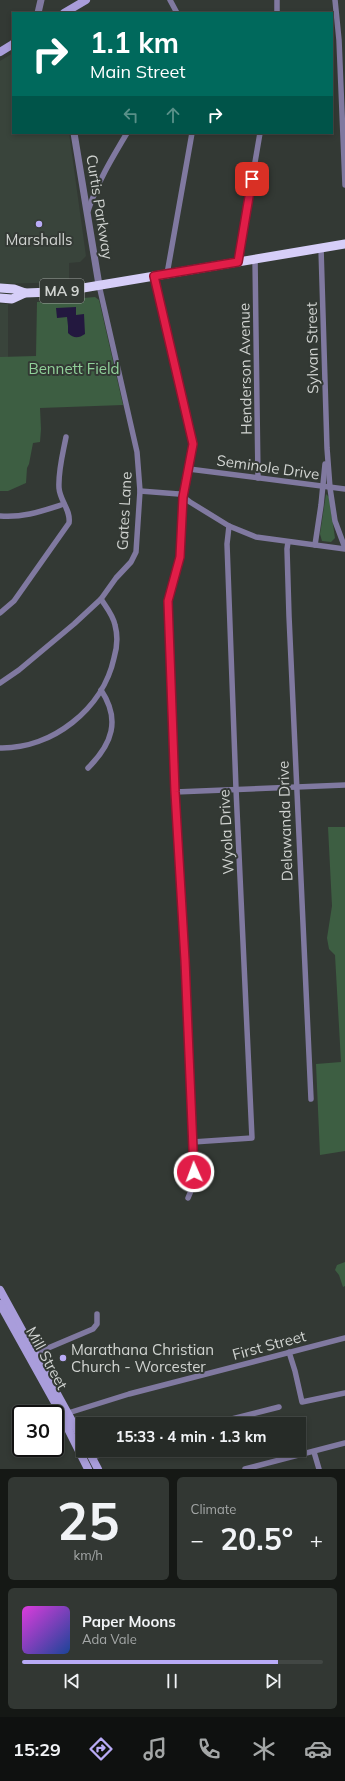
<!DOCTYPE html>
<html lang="en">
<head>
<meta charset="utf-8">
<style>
	body { margin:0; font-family:Mulish,sans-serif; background:#323733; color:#f1f3f6; height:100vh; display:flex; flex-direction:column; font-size:15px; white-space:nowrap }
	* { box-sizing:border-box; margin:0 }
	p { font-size:13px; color:#a4a7a7 }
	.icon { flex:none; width:22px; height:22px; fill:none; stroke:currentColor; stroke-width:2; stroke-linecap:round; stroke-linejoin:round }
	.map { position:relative; height:1469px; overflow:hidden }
	.side { display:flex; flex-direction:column; gap:8px; padding:8px; background:#151815; flex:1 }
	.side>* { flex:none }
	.hud { position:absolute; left:12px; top:12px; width:321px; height:122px; border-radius:0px; box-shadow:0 2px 6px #0003,0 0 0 1px #424744; background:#00695c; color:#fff; overflow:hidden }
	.speed { position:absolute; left:12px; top:1405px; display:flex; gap:8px; font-size:20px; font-weight:700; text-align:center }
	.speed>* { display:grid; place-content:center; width:52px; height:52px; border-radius:50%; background:#262b27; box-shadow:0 2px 6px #0003,0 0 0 1px #424744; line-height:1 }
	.speed .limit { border:2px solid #111; border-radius:6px; background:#fff; color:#111 }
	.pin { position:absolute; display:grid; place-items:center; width:34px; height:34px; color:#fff; margin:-17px; border-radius:8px; box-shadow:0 2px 6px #0006 }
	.me { position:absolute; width:44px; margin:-22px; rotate:358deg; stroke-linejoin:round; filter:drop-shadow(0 0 3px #0008) }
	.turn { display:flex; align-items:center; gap:14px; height:84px; padding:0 12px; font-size:18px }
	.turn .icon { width:52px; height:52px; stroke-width:2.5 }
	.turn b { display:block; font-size:28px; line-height:34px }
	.lanes { display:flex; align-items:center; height:38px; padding:0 12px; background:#0003; justify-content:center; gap:20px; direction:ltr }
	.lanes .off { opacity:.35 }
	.big { font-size:30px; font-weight:700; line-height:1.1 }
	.side .tile { flex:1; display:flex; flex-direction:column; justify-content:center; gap:6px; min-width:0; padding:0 14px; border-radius:6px; background:#323733 }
	.side .dial { align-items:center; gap:0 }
	.dial b { font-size:52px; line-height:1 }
	.song { display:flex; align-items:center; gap:12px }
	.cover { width:48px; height:48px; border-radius:6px; background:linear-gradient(135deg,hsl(300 70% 55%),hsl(220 70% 35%)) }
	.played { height:4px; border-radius:2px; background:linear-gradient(90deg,#b9abf7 85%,#424744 85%) }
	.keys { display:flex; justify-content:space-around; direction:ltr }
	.heat { display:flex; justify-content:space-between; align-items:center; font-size:22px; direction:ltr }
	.side .tiles { flex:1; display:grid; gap:8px; grid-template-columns:1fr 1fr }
	.tile:last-child { grid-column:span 2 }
	.trip { position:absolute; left:76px; top:1417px; width:230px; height:40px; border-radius:0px; background:#262b27; box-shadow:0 2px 6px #0003,0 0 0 1px #424744; font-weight:700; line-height:40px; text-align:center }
	.dock { display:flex; height:64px; justify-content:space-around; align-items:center; background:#0f1110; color:#a4a7a7 }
	.dock .icon { width:28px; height:28px }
	.dock .active { color:#b9abf7 }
	.dock b { font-size:18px; color:#f1f3f6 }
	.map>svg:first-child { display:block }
	.built { fill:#39443b }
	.green { fill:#3d5e42 }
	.water { fill:#23183f }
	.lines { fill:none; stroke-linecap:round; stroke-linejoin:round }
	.minor { stroke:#8079a0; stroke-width:5.5 }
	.tertiary { stroke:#8079a0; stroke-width:7 }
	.secondary { stroke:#a99ddb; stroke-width:8 }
	.trunk { stroke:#d6cef8; stroke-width:9 }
	.route-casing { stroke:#92132f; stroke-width:10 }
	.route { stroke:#e11d48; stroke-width:7 }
	.poi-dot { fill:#b9abf7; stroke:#333934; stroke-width:1.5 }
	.labels { text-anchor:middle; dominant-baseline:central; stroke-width:4; stroke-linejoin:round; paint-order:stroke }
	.shield { fill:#333934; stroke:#a1a5a1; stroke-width:1 }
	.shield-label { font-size:14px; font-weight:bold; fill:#d0d3d0 }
	.street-label { font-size:15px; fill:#d0d3d0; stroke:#333934 }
	.poi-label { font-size:15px; fill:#d0d3d0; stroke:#333934 }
	.park-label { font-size:15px; fill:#91d19a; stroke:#333934 }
</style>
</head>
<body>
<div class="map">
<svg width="345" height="1469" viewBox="0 0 345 1469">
	<rect width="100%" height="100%" fill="#333934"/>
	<g class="built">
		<path d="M13,53V133H69L86,256L80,262L69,263V282L0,284V61Z"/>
		<rect x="0" y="304" width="8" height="53"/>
	</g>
	<g class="green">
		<path d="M95,297L99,300L123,405L40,408L41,429L40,442L33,443L29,464L27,468L26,483L8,491H0V357L36,356L37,302Z"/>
		<path d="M326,494L329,497L335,538L331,542L322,541L320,534Z"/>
		<path d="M328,827H345V1151L320,1155L316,1064L341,1062L335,955L329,949L327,938L332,906Z"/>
		<path d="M345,1262V1286L343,1287L339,1275L335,1270L337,1265Z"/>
	</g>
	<path class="water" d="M76,307V315L84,314L85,334C79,338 74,339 68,333V326L77,325L68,326L67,317L57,318L56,308Z"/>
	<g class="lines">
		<g class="minor">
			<path d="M170,0L177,13"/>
			<path d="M335,0L339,40L345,185"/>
			<path d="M277,13V0"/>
			<path d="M88,211C97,183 112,158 127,133"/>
			<path d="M321,248L327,448L330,488L335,521L345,548"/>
			<path d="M255,259L258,478"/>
			<path d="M238,262L260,133"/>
			<path d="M167,274L192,133"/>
			<path d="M154,276L193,444L183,497L180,557L168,601L175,792L194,1172L193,1186L188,1198"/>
			<path d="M189,469L345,489"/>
			<path d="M140,491L179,494L190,502L229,526L256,537L345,549"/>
			<path d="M0,516C23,518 42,511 64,504"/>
			<path d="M288,542L287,549L289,616L311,1099"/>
			<path d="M315,545L321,505L325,464"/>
			<path d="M0,613L14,601L69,523C71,510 60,501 59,488C58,471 63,453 66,437"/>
			<path d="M0,683L19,670L74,624L101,599L116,578L131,562L136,552L140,491L137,452L99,285"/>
			<path d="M0,748C52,749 103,709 114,658C117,648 118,636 115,625C113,615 106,607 101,599"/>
			<path d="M88,768C112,744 121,720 101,690"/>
			<path d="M175,792L345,785"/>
			<path d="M193,1142L252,1138L236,789L227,544L229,526"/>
			<path d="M289,1352L295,1371L302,1402L345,1393"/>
			<path d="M34,1354L93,1329L97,1324V1314"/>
			<path d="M65,1414L129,1394L345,1338"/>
			<path d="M212,1424L279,1407"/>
			<path d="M314,1452L319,1469"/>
			<path d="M92,1457L119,1450"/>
			<path d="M245,1469L345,1443"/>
		</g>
		<g class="tertiary">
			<path d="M38,13L41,0"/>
			<path d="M74,133L99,285"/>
		</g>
		<g class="secondary">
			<path d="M64,13L86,0"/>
			<path d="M0,52L13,44"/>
			<path d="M0,1290L83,1441"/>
			<path d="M0,1304L54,1401L88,1469"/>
			<path d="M88,1450L98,1469"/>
		</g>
		<g class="trunk">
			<path d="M0,288L14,289L25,293"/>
			<path d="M0,298L12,299L25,293L52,292L83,288L345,244"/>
		</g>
	</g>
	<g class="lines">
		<g class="route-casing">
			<path id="route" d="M194,1172L185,960L175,792L168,601L180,557L183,497L193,444L154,276L238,262L252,179"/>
		</g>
		<use href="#route" class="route"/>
	</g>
	<g class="poi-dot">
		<circle cx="39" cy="224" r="4"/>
		<circle cx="63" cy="1358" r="4"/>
	</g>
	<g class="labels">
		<rect class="shield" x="40" y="279" width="44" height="24" rx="3"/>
		<g class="shield-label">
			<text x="62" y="291">MA 9</text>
		</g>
		<g class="street-label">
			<text transform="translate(100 207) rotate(81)">Curtis Parkway</text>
			<text transform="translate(312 348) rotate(-91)">Sylvan Street</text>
			<text transform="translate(245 369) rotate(-91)">Henderson Avenue</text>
			<text transform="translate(268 467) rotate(8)">Seminole Drive</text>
			<text transform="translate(124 511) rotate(-87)">Gates Lane</text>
			<text transform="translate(285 821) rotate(-92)">Delawanda Drive</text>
			<text transform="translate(226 832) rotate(-93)">Wyola Drive</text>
			<text transform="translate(269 1345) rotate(-15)">First Street</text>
			<text transform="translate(47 1358) rotate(61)">Mill Street</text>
		</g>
		<g class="poi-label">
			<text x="39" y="239">Marshalls</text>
			<text x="71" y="1349" text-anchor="start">Marathana Christian<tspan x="71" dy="17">Church - Worcester</tspan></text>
		</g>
		<g class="park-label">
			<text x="74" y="368">Bennett Field</text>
		</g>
	</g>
</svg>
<div class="speed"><div class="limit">30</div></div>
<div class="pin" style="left:252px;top:179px;background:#d93025"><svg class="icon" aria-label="arrive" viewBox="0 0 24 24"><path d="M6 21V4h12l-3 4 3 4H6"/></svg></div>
<svg class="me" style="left:194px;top:1172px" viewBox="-20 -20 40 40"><circle r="17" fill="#e11d48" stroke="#fff" stroke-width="3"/><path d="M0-11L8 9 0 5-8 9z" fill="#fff"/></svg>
<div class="trip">15:33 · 4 min · 1.3 km</div>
<div class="hud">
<div class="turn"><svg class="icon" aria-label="right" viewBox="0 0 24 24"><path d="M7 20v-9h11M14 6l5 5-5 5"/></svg><div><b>1.1 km</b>Main Street</div></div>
<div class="lanes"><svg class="icon off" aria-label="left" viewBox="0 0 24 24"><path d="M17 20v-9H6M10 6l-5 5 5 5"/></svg><svg class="icon off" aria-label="ahead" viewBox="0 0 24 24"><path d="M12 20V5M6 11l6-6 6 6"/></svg><svg class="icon" aria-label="right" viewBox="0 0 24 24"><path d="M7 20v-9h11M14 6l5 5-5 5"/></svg></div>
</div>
</div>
<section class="side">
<div class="tiles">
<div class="tile dial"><b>25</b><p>km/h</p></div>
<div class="tile"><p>Climate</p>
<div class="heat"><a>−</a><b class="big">20.5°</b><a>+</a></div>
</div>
<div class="tile">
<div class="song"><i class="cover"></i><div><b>Paper Moons</b><p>Ada Vale</p></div></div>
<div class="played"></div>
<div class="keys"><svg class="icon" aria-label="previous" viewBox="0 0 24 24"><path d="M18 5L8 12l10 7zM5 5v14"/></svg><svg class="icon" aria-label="pause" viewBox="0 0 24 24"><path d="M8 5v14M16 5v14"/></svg><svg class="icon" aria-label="next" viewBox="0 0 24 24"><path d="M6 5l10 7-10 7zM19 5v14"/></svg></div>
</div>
</div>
</section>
<nav class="dock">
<b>15:29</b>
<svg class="icon active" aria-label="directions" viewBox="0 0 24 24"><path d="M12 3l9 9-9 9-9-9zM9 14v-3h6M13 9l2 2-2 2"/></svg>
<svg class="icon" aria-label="music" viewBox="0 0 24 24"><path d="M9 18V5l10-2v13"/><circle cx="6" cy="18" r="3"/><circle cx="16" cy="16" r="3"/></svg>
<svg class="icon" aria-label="phone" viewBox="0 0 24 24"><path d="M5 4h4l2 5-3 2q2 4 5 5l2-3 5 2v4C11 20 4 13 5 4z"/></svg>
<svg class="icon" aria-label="climate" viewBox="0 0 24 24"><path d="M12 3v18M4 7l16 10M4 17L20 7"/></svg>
<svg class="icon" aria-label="car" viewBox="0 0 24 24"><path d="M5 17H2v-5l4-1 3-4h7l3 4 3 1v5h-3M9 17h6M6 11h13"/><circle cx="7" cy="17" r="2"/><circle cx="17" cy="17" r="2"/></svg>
</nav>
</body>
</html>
